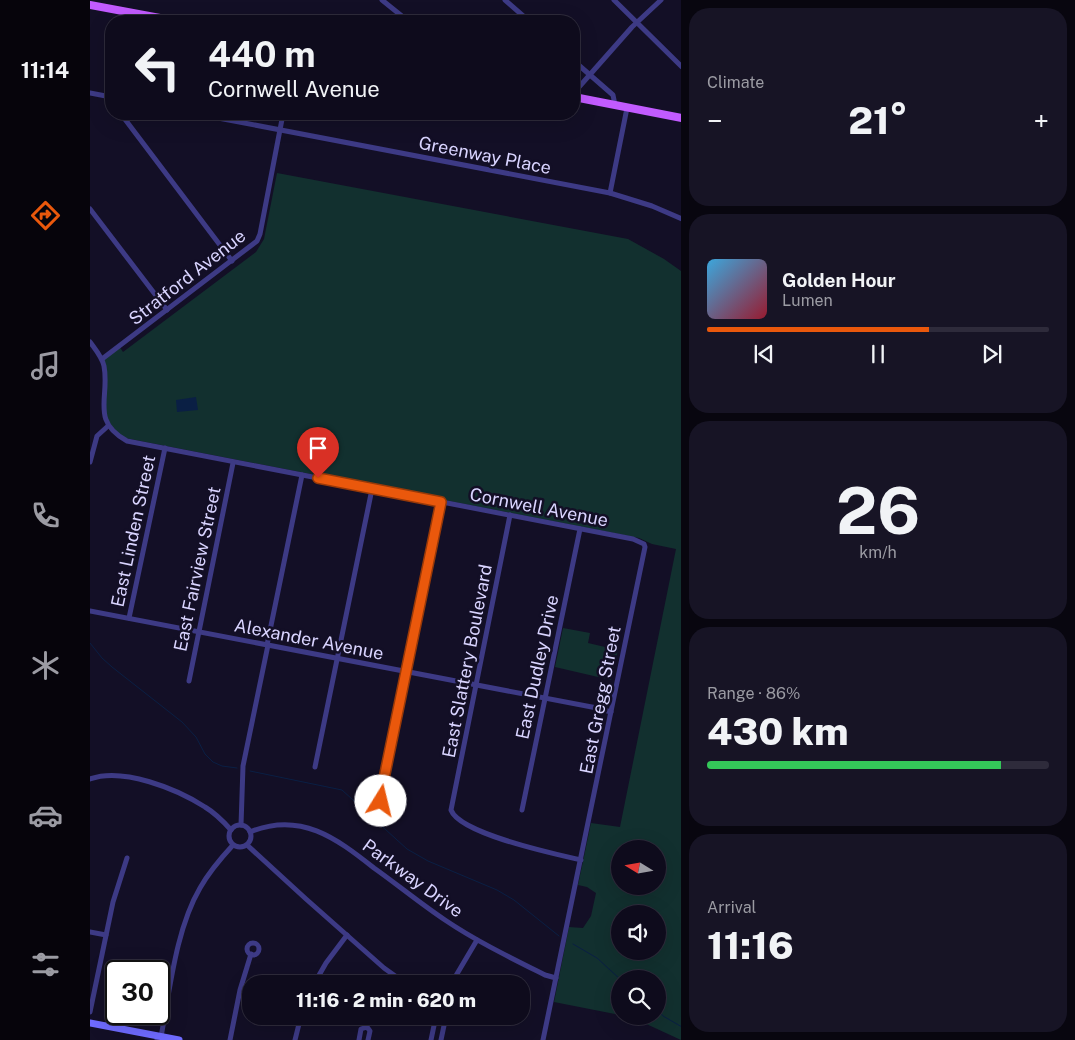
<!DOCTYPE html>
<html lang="en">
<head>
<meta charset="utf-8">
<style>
	body { margin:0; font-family:"Public Sans",sans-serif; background:#171425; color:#f1f3f6; height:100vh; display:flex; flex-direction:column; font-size:19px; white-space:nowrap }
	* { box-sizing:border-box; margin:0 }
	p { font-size:16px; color:#9b9ba3 }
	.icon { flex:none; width:28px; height:28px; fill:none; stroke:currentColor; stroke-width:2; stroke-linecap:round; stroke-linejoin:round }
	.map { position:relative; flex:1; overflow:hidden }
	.side { display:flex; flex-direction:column; gap:8px; padding:8px; background:#08060f; width:394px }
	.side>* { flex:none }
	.hud { position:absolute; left:15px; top:15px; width:475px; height:105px; border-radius:20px; box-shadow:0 5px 20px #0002,0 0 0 1px #2e2b3b; background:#0e0b1c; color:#f1f3f6; overflow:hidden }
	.needle { width:32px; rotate:281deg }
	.buttons { position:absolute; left:521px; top:840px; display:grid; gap:10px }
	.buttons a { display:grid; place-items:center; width:55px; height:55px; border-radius:50%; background:#0e0b1c; box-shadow:0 5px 20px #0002,0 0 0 1px #2e2b3b; font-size:25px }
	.speed { position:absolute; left:15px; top:960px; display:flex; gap:10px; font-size:25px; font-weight:700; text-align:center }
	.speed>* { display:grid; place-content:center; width:65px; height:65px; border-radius:50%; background:#0e0b1c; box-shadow:0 5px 20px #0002,0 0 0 1px #2e2b3b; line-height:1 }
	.speed .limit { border:2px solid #111; border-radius:8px; background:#fff; color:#111 }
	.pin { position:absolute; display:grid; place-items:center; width:42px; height:42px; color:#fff; margin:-51px -21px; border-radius:50% 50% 50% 0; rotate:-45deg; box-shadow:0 0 5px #0007 }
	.pin .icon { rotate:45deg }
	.me { position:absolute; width:55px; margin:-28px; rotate:9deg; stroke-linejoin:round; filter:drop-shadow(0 0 4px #0008) }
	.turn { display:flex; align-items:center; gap:18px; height:105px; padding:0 20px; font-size:22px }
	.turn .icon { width:65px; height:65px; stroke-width:2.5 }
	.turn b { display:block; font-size:35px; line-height:42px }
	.big { font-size:38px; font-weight:800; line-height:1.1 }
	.side .tile { flex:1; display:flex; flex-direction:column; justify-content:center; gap:8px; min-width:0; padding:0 18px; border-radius:20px; background:#171425 }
	.side .dial { align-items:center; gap:0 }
	.dial b { font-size:65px; line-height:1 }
	.song { display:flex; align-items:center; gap:15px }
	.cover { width:60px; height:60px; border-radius:8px; background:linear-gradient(135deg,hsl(200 70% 55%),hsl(350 70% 35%)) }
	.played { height:5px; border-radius:2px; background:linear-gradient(90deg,#ea580c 65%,#2e2b3b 65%) }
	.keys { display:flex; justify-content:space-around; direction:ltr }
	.heat { display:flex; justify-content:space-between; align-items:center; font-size:28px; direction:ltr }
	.charge { height:8px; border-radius:4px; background:linear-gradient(90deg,#34c759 86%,#2e2b3b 0) }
	.trip { position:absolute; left:152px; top:975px; width:288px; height:50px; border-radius:20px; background:#0e0b1c; box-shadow:0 5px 20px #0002,0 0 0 1px #2e2b3b; font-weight:800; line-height:50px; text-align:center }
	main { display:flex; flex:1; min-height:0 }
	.tabs { display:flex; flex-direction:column; width:90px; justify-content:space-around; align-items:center; background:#06040b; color:#9b9ba3 }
	.tabs .icon { width:35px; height:35px }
	.tabs .selected { color:#ea580c }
	.tabs b { font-size:22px; color:#f1f3f6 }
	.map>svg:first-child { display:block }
	.green { fill:#12302f; fill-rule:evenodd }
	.water { fill:#0a1f44 }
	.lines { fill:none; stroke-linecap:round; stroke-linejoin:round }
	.stream { stroke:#0a1f44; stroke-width:1 }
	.street { stroke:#3d3a85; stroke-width:5 }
	.secondary { stroke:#6f6bff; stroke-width:7 }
	.primary { stroke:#c25bff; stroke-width:8 }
	.route-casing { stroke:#983908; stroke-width:12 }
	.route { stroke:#ea580c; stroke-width:9 }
	.labels { text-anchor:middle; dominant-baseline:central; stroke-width:5; stroke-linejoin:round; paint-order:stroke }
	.street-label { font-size:18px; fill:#d9d4ff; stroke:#130f26 }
</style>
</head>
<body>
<main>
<nav class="tabs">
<b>11:14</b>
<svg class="icon selected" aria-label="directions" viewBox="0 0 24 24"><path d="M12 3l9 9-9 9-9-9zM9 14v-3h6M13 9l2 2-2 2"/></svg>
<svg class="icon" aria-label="music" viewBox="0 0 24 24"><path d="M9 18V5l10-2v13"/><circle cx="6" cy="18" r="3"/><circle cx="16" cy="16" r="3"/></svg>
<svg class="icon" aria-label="phone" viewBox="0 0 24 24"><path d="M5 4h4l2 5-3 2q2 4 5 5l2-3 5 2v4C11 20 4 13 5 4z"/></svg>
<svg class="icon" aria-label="climate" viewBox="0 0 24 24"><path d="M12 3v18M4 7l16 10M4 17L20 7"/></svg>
<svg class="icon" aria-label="car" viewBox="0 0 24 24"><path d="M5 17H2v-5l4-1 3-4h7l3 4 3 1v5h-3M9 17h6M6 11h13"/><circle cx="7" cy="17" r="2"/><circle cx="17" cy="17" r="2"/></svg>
<svg class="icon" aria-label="filters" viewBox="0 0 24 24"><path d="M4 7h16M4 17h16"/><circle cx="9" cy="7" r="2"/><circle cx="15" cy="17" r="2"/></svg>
</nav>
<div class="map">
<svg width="592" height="1040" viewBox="0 0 592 1040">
	<rect width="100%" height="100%" fill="#130f26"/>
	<g class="green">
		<path d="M187,173L538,239L574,259L591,271V1040L539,1016H568V979H530V1015L464,1002L479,927L493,928L501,916L506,893L497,887L488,885L501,823L530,827L586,549L562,544L549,538L524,533L30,437L12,412V400L15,382L12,359L29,346L33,352L37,349L166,252L174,239ZM530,849H568V886H530ZM530,914H568V951H530Z"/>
		<path d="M473,628L500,633L498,643L528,650L521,680L465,667Z"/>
	</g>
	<path class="water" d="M106,397L108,410L87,412L86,400Z"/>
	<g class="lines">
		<g class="stream">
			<path d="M0,643L12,658L22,667L92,722L106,737L115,754L123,762L132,766L147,768"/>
			<path d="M160,771L252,790L317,849L338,861L407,890L424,900L469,936"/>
			<path d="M483,944L507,958L530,979"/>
			<path d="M568,1010L573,1016L592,1027"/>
		</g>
		<g class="street">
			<path d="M292,0L318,21"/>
			<path d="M415,0L439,21"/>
			<path d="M524,0L592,67"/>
			<path d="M484,61L523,95L525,105"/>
			<path d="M0,93L21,97"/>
			<path d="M484,97L489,87L542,27L571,0"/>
			<path d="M31,114L142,261"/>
			<path d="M107,114L520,193L562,206L592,219"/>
			<path d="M520,193L537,108"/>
			<path d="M0,209L77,310"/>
			<path d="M0,342C5,349 12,357 14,366C20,397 0,421 37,441L543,539L554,544L555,547L453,1040"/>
			<path d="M12,359L167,241L170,234L193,114"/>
			<path d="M0,462L7,436L18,426"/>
			<path d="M420,515L361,810C370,834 465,854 491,860"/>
			<path d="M0,611L507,708L521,712"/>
			<path d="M39,618L75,448"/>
			<path d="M177,645L212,475"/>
			<path d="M99,681L143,463"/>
			<path d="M225,767L282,489"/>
			<path d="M0,779C33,767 87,789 115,807C125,813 133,821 141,830"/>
			<path d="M295,805L291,801V793L351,502"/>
			<path d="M432,810L490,529"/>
			<path d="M151,825L153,766L178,645"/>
			<circle cx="150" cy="836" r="11"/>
			<path d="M160,832C210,811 246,838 284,868C308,885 331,904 355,920C386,941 421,958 455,975L466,978"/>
			<path d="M157,845L216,899L294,968L308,978L320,984"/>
			<path d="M0,932L16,935"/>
			<circle cx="163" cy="949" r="6"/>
			<path d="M224,984L236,963L257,935"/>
			<path d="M361,984L387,940"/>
			<path d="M0,1012L23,902L37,858"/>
			<path d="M67,1040L71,1037C80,989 86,929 110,888C119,872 131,858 143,845"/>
			<path d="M140,1040L150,990L161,954"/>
			<path d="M205,1040L211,1016"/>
			<path d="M269,1040L271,1029L277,1027L280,1031L278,1040"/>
			<path d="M341,1040L346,1016"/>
			<path d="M351,1040L356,1016"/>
		</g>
		<path class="secondary" d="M0,1023L89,1040"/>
		<g class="primary">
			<path d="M0,5L86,21"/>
			<path d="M484,97L592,118"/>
		</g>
	</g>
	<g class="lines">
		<g class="route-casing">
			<path id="route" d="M228,478L351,502L291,793V801"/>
		</g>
		<use href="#route" class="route"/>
	</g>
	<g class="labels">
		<g class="street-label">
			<text transform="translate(395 155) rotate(11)">Greenway Place</text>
			<text transform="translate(97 277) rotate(-38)">Stratford Avenue</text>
			<text transform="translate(449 507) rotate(11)">Cornwell Avenue</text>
			<text transform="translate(43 531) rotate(-78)">East Linden Street</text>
			<text transform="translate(107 569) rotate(-78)">East Fairview Street</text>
			<text transform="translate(219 639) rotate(11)">Alexander Avenue</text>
			<text transform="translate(377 661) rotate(-79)">East Slattery Boulevard</text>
			<text transform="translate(447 667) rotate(-78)">East Dudley Drive</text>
			<text transform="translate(510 700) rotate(-79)">East Gregg Street</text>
			<text transform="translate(323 878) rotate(36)">Parkway Drive</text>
		</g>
	</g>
</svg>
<div class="buttons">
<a><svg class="needle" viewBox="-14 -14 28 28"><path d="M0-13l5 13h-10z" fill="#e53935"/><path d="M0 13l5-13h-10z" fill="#9b9ba3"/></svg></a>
<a><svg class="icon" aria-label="sound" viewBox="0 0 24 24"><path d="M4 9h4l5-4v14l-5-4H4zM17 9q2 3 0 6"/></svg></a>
<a><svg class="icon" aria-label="search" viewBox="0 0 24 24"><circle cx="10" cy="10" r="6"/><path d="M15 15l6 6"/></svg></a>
</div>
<div class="speed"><div class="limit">30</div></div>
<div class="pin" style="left:228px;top:478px;background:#d93025"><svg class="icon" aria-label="arrive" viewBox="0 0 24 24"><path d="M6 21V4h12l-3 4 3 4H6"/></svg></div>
<svg class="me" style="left:291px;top:801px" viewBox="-20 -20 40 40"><circle r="19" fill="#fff"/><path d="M0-13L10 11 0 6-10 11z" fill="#ea580c"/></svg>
<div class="trip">11:16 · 2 min · 620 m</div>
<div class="hud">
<div class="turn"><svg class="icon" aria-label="left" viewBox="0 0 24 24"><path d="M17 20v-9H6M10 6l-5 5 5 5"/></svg><div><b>440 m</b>Cornwell Avenue</div></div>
</div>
</div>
<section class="side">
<div class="tile"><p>Climate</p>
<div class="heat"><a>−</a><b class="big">21°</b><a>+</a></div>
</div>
<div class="tile">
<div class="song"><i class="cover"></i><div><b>Golden Hour</b><p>Lumen</p></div></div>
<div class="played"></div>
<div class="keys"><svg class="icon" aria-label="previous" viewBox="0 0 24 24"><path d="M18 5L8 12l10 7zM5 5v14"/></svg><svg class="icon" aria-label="pause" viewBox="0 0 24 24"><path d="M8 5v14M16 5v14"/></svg><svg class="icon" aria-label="next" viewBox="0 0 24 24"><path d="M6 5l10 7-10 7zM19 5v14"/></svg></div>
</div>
<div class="tile dial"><b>26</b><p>km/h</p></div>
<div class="tile"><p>Range · 86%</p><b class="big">430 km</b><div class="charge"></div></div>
<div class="tile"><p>Arrival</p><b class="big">11:16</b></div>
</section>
</main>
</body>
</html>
